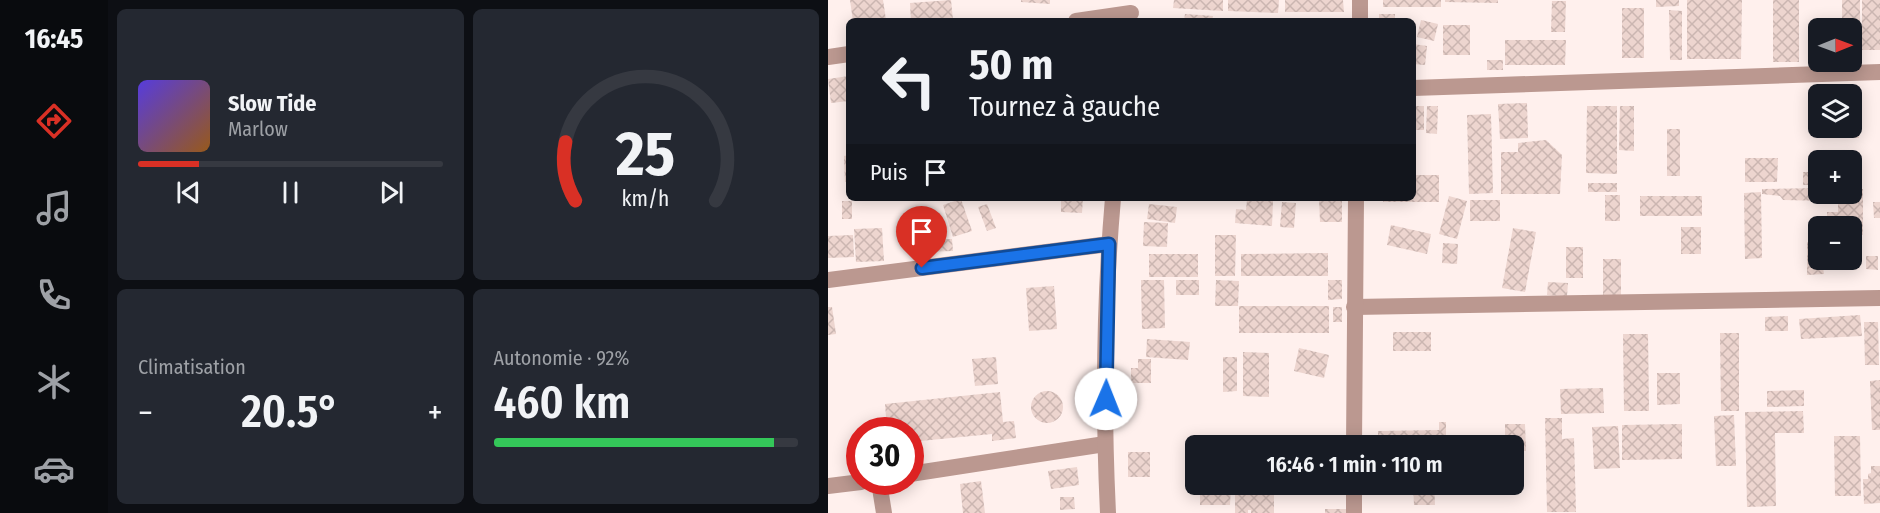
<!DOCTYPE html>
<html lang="fr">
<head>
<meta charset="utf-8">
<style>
	body { margin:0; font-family:"Fira Sans Condensed",sans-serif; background:#242831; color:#f1f3f6; height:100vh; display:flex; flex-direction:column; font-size:22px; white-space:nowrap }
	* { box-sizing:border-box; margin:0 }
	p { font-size:20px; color:#9ea1a6 }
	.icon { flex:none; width:33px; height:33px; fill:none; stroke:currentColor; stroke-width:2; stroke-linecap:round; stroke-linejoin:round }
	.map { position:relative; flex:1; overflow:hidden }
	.side { display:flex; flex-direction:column; gap:9px; padding:9px; background:#0d0f14; width:720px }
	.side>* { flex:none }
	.top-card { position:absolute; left:18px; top:18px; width:570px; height:183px; border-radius:9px; box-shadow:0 3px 15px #0003; background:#171b24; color:#f1f3f6; overflow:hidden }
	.needle { width:39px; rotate:89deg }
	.buttons { position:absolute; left:980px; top:18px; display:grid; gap:12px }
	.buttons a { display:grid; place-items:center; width:54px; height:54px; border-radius:9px; background:#171b24; box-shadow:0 3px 15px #0003; font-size:30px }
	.speed { position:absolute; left:18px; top:417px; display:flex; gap:12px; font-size:30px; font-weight:700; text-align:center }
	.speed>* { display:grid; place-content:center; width:78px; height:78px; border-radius:50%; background:#171b24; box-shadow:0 3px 15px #0003; line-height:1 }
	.speed .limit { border:9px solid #d22; background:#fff; color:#111 }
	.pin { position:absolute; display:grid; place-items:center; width:51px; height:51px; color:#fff; margin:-62px -26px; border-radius:50% 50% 50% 0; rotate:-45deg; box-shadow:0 0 6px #0007 }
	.pin .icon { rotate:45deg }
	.me { position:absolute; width:66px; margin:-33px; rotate:1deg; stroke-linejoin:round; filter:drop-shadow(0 0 4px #0008) }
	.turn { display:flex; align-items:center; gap:21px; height:126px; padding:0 24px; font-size:27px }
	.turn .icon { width:78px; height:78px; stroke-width:2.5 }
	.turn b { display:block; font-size:42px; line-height:51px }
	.then { display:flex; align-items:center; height:57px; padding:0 24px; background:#0003; gap:12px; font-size:22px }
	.big { font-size:45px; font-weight:600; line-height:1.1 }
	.side .tile { flex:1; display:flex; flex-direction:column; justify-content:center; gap:9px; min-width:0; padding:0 21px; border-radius:9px; background:#242831 }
	.side .dial { align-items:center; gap:0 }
	.dial svg { height:156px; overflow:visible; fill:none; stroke:#363941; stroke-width:7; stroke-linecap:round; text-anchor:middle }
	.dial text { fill:#f1f3f6; stroke:none }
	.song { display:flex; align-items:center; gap:18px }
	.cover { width:72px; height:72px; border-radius:9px; background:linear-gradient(135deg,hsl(250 70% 55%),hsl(30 70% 35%)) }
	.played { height:6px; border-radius:3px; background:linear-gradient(90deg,#d93025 20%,#363941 20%) }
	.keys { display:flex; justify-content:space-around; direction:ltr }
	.heat { display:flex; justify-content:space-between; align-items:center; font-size:33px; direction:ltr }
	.charge { height:9px; border-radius:4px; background:linear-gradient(90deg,#34c759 92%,#363941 0) }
	.side .tiles { flex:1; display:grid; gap:9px; grid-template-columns:repeat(2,1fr) }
	.trip { position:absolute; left:357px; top:435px; width:339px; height:60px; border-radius:9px; background:#171b24; box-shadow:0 3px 15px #0003; font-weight:600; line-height:60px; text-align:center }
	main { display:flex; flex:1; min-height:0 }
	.tabs { display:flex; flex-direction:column; width:108px; justify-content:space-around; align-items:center; background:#090b0e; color:#9ea1a6 }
	.tabs .icon { width:42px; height:42px }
	.tabs .current { color:#d93025 }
	.tabs b { font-size:27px; color:#f1f3f6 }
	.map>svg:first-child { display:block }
	.building { fill:url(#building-cross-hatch) }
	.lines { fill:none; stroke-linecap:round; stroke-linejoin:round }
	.minor { stroke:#bb9890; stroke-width:16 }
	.route-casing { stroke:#114b97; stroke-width:15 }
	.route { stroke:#1a73e8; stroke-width:10 }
</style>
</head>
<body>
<main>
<nav class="tabs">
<b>16:45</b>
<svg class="icon current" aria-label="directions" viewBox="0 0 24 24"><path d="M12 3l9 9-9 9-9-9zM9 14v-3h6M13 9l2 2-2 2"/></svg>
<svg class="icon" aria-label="music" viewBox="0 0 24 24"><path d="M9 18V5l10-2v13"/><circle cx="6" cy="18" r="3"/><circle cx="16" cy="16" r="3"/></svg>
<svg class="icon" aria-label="phone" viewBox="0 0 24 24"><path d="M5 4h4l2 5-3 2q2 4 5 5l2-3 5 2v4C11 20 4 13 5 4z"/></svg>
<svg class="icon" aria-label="climate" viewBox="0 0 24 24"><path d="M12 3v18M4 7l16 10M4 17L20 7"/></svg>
<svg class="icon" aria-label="car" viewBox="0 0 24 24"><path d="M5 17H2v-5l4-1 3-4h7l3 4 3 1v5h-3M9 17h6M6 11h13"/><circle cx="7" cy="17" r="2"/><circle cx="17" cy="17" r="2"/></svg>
</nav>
<section class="side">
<div class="tiles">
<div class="tile">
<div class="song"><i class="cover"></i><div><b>Slow Tide</b><p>Marlow</p></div></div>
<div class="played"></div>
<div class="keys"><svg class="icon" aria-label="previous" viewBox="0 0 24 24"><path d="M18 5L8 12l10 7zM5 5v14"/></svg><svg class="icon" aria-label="pause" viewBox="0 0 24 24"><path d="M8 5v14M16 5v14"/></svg><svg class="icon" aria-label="next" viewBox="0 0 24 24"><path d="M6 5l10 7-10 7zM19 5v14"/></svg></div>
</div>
<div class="tile dial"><svg viewBox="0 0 100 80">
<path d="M14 69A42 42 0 1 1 86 69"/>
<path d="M14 69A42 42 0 0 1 9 39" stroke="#d93025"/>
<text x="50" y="56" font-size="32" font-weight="700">25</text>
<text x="50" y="72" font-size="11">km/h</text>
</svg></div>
<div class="tile"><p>Climatisation</p>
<div class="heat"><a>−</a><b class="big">20.5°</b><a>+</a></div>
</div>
<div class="tile"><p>Autonomie · 92%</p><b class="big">460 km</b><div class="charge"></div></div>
</div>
</section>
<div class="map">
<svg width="1052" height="513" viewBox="0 0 1052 513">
	<defs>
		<pattern id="building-cross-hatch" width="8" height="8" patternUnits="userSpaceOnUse" patternTransform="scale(1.5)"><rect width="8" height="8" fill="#edd5cf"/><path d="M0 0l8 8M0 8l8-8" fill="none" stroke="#cbb6b1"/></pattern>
	</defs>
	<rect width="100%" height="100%" fill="#fff0ed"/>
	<g class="building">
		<path d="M22,0H55L58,20L25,21Z"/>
		<path d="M123,0L125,20L83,21L82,3Z"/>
		<path d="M193,0H222V4L193,2Z"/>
		<path d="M346,0H395V11L345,8Z"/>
		<path d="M400,0H451L450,13L400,11Z"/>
		<path d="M457,0H515L516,12H457Z"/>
		<rect x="555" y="0" width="58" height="7"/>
		<path d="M617,0H670V3L617,2Z"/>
		<path d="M828,0H851V6L828,7Z"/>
		<path d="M859,0H914L913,59H859Z"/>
		<rect x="945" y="0" width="26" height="62"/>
		<path d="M1014,0H1032V56H1023V28H1014Z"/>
		<rect x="1034" y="0" width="18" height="50"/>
		<path d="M724,1H738L737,32H723Z"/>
		<rect x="794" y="8" width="22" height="50"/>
		<path d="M841,10L854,11V60H842Z"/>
		<path d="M357,14L385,16L384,21H356Z"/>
		<rect x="551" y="14" width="16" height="7"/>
		<path d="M593,20L610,24L606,41L589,37Z"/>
		<rect x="615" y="25" width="27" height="30"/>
		<path d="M677,40H738L737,65H677Z"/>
		<path d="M585,44L599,46L597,65L585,64Z"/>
		<rect x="659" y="60" width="16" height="10"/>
		<path d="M21,76V101L3,103L0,79Z"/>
		<rect x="1023" y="94" width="7" height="24"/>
		<path d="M699,103L700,138L672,139L670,104Z"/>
		<rect x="585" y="106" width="11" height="24"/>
		<path d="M599,106H610L609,134L598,133Z"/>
		<path d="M759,106H789V174L758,173Z"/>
		<path d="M792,106H806V151L791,150Z"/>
		<path d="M663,114L665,193L641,194L639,115Z"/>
		<rect x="839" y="129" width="13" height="47"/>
		<path d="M1016,130H1030L1031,138H1016Z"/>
		<path d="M718,140L734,155L732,194H673V152H690V143Z"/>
		<path d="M21,155V182H17L16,156Z"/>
		<path d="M917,158H950L949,182H917Z"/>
		<rect x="975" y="172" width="15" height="13"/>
		<rect x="1023" y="172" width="9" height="14"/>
		<path d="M585,175H611V202H555V198H585Z"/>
		<rect x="760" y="183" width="29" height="9"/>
		<path d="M990,188V194H999V201L955,200L952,196L934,194V189Z"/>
		<path d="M1023,189H1035V235H1023V226H1011V220L1010,226H999V212H1010V194H1023Z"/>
		<path d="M933,192L934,258L917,259L916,193Z"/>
		<rect x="777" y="195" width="15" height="26"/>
		<path d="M621,196L639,201L629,239L611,234Z"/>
		<rect x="812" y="196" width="62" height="20"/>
		<path d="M233,198H255L254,213L233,212Z"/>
		<path d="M491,198H514V222H492Z"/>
		<path d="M133,199L144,231L125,237L115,205Z"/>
		<path d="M419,200L445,201L444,226L407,223L408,209L418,210Z"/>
		<rect x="642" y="200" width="30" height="21"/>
		<rect x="14" y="201" width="10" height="18"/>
		<path d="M454,202L468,203L466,228L452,227Z"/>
		<path d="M1045,202H1052V218H1046Z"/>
		<path d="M159,204L168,228L159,231L150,207Z"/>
		<path d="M321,204L349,207L347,223L319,219Z"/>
		<path d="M316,222L340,223L339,247L315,246Z"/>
		<path d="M563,225L603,234L599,254L559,245Z"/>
		<rect x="853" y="227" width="20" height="27"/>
		<path d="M54,228L56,261L28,262L26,229Z"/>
		<path d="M685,228L708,232L697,292L674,288Z"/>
		<path d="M25,235L26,257L0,258V236Z"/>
		<path d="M387,235H408L407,276H387Z"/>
		<path d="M124,239L125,251L95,252L94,240Z"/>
		<path d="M979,242H990V260H994L996,274L979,275Z"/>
		<path d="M615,243L630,244L629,264L614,263Z"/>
		<rect x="738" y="247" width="17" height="31"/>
		<path d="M500,253V276H413V254Z"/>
		<rect x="321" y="254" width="49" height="23"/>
		<path d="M1038,256H1050V270L1038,269Z"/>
		<rect x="775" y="259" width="18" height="37"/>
		<path d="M313,280H336L337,328L314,329Z"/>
		<rect x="348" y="280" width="23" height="15"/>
		<path d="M388,280L411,281L410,306H387Z"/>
		<path d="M500,280H514V299L500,300Z"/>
		<path d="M720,282L740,283L739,296L719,295Z"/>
		<path d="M226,286L229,329L201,331L198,288Z"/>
		<rect x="411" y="306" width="90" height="27"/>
		<path d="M0,307H4L8,334L0,335Z"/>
		<rect x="505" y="307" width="9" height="15"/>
		<path d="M1032,315L1034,336L973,339L971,319Z"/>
		<path d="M960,316V331H937V317Z"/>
		<path d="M1036,322H1050L1051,365H1037Z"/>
		<rect x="565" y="332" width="38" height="19"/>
		<path d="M892,333H911V411H893Z"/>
		<path d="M795,334H820L821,411H796Z"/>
		<path d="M319,339L362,342L360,360L318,357Z"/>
		<path d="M471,348L501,355L496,378L466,371Z"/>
		<path d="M415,352L441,353V397L415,396Z"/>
		<path d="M168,357L170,384L147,386L144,359Z"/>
		<path d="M395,357H409V391L395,392Z"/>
		<path d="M310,359H323V383H303V368H310Z"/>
		<path d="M829,373H852V404L829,405Z"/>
		<path d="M1052,380V430H1044L1042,381Z"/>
		<path d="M775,388L776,413L733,414L732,389Z"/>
		<path d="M976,390V406L939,407V391Z"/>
		<circle cx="219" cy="407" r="16"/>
		<path d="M172,392L175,422L186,421L188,438L164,441V434L82,442V430H59L57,404Z"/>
		<path d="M975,411L976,433H947L948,506L919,507L917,412Z"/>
		<path d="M906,415L908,466H888L886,416Z"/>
		<path d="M717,418H734V439L746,438L748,512H719Z"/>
		<path d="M611,422H618V440L610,441V446H550V431L611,430Z"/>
		<path d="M677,424H697L698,451H686V446H677Z"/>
		<path d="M854,424V459L794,460V425Z"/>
		<path d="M790,426L792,468L766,469L764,427Z"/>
		<path d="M1006,436H1032L1033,496H1007Z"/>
		<rect x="300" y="452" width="22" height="25"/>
		<path d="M1043,466H1052V503L1036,504L1035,479H1040V474L1043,473Z"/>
		<path d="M249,467L251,485L223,489L220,471Z"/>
		<path d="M153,481L157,513H135L132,484Z"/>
		<path d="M372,484H403L402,505H372Z"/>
		<path d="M421,484H446V513H423V510H420V513H407V490H421Z"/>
		<path d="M585,484H606L607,505H586Z"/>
		<path d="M232,497H246L247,509L232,510Z"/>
		<rect x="497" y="509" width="22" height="4"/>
	</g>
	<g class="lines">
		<g class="minor">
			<path d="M248,21L303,13"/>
			<path d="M532,21V0"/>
			<path d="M0,57L21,54"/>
			<path d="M585,88L1052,72"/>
			<path d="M0,280L281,244"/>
			<path d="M526,307L1052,298"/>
			<path d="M526,446L528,198"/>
			<path d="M82,474L277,444"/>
			<path d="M51,482L56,513"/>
			<path d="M526,484V513"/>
			<path d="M0,486L33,482"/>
			<path d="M280,513C275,409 276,302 285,198"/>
		</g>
	</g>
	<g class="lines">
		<g class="route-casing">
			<path id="route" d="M94,268L281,244L278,399"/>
		</g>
		<use href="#route" class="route"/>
	</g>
</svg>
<div class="buttons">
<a><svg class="needle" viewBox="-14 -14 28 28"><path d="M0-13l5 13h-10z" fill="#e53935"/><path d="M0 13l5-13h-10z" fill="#9ea1a6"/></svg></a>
<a><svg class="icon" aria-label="layers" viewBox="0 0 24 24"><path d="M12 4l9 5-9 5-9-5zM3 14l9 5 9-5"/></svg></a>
<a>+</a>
<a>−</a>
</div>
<div class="speed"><div class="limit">30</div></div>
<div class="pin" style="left:94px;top:268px;background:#d93025"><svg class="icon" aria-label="arrive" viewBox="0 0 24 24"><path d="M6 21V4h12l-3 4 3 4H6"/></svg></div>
<svg class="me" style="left:278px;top:399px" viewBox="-20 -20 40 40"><circle r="19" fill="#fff"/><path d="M0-13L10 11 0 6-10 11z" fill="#1a73e8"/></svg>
<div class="trip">16:46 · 1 min · 110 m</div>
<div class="top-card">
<div class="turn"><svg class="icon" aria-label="left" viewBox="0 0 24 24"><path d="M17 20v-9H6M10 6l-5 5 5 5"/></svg><div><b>50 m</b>Tournez à gauche</div></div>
<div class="then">Puis<svg class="icon" aria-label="arrive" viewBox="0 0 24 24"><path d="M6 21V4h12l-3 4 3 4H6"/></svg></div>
</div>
</div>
</main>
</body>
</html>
